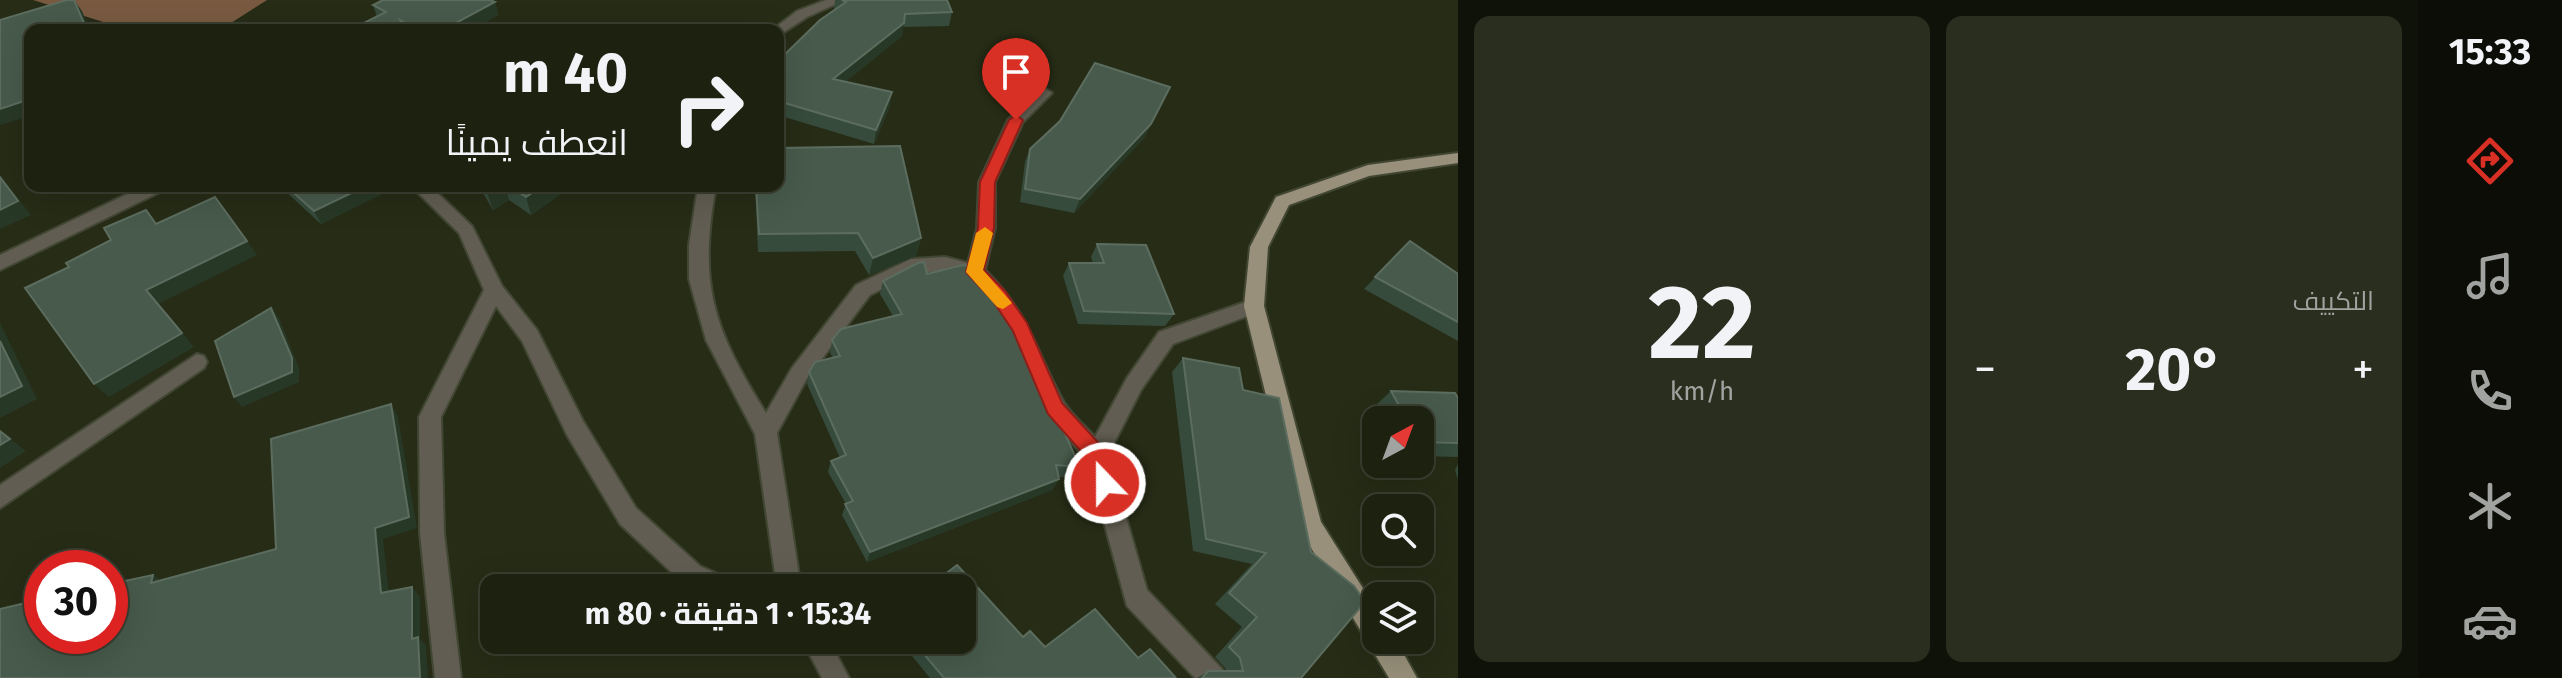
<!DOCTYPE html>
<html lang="ar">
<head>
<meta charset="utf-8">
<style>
	body { margin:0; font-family:"Fira Sans",Cairo,sans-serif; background:#292e1e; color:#f1f3f6; direction:rtl; height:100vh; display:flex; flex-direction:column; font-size:30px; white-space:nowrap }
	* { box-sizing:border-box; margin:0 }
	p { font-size:26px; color:#a0a39f }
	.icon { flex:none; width:44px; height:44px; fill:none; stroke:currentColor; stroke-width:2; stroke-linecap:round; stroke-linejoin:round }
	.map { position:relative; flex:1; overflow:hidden; direction:ltr }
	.panel { display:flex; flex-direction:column; gap:16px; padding:16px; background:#0f1209; width:960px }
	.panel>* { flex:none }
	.hud { position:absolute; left:24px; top:24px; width:760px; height:168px; border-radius:16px; box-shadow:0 8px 32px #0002,0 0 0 2px #3a3e30; direction:rtl; background:#1c2110; color:#f1f3f6; overflow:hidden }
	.needle { width:52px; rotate:41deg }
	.tools { position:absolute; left:1362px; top:406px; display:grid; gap:16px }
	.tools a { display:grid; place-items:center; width:72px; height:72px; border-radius:16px; background:#1c2110; box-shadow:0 8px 32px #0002,0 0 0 2px #3a3e30; font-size:40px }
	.speed { position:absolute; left:24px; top:550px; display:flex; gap:16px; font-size:40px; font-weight:700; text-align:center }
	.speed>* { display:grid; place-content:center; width:104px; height:104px; border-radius:50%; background:#1c2110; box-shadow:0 8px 32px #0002,0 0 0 2px #3a3e30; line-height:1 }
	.speed .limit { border:12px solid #d22; background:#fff; color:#111 }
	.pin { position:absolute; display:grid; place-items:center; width:68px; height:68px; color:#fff; margin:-82px -34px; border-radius:50% 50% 50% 0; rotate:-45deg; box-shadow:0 0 8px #0007 }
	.pin .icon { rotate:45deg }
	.me { position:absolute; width:88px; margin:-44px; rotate:338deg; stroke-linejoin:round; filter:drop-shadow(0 0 6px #0008) }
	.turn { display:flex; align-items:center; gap:28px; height:168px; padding:0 24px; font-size:36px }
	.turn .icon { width:104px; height:104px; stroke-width:2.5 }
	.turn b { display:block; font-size:56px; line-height:68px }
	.big { font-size:60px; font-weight:700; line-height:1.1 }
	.panel .card { flex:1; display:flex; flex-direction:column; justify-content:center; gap:12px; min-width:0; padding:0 28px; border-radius:16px; background:#292e1e }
	.panel .dial { align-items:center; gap:0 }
	.dial b { font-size:104px; line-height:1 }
	.heat { display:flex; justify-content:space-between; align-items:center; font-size:44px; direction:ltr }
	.panel .tiles { flex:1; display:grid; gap:16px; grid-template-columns:repeat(2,1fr) }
	.trip { position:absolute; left:480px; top:574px; width:496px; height:80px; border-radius:16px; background:#1c2110; box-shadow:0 8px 32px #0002,0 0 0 2px #3a3e30; font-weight:700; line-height:80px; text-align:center; direction:rtl }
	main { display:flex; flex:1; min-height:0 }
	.tab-bar { display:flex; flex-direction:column; width:144px; justify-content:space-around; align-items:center; background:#0b0d06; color:#a0a39f }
	.tab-bar .icon { width:56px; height:56px }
	.tab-bar .on { color:#d93025 }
	.tab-bar b { font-size:36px; color:#f1f3f6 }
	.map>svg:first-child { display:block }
	.forest { fill:#795a41 }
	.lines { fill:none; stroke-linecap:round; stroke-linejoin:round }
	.minor-casing { stroke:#424733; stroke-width:4 }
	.major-casing { stroke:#424733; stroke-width:4 }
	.minor { fill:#615d52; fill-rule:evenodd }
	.major { fill:#98907a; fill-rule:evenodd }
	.wall { fill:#364b3c }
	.shaded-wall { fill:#283826 }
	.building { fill:#475a4b; stroke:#5c6d5f; stroke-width:2 }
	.route { fill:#d93025; stroke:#8d1f18; stroke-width:2 }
	.slow { fill:#f59e0b }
</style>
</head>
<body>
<main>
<nav class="tab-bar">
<b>15:33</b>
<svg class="icon on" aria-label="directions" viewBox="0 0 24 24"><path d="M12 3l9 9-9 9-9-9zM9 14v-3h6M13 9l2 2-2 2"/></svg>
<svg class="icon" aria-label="music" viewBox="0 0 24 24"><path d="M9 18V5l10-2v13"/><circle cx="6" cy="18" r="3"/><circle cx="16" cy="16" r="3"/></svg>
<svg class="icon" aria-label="phone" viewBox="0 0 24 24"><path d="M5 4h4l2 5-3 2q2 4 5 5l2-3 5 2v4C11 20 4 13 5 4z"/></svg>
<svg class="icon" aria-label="climate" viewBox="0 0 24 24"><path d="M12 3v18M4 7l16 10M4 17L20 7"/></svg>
<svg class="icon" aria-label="car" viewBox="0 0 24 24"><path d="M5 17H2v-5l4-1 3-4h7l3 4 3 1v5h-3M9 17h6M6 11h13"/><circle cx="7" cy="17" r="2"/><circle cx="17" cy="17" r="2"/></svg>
</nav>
<section class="panel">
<div class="tiles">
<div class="card"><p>التكييف</p>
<div class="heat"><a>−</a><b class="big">20°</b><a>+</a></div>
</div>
<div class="card dial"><b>22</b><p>km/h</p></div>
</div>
</section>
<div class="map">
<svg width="1458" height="678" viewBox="0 0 1458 678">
	<rect width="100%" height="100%" fill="#262c16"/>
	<path class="forest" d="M33,0H267L220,30H129Z"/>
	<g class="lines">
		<g class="minor-casing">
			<g id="minor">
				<path d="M826,0H845L807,17L778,36V30H772L797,11Z"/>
				<path d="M1044,88L1052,93L1023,122L995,182V228L985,270C1028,312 1035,349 1062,399C1069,413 1084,425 1095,437L1127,378L1159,332L1254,299L1261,301L1264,306L1261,311L1173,344L1141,390L1108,455L1147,590L1222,669L1226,678H1195L1127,606L1087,460L1047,414L1011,331L992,301L969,277L945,271L914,273L870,295L806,380L777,433L801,588H777L755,434L706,340L689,279V245L698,186H716C698,285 713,328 766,413L792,368L856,285L911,259L945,257L968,263L977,228L979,182L1008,120L1039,90Z"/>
				<path d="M144,186H167L164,190L0,270V255Z"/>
				<path d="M411,186H430L472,226L502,286L537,330L583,421L636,508L700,566L729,579L732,588H694L682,582L620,524L567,435L522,341L496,306L441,417L444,533L461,678H435L420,533L419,417L484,290L459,233Z"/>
				<path d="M197,354L204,356L207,362L204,368L0,508V485Z"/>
				<path d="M802,640H829L849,678H822Z"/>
			</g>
		</g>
		<g class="major-casing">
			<path id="major" d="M1458,153V163L1369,176L1289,205L1268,247L1264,306L1321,522L1376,609V640H1396L1417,678H1389L1298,526L1244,306L1250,247L1276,197L1368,165Z"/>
		</g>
		<use href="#minor" class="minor"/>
		<use href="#major" class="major"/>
	</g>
	<g class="wall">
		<path d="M835,0H947L952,12L949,26L903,27L902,36L845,82L890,106L874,144L778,115V61L834,10Z"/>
		<path d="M495,2L498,15L470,30H350L377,17L373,5Z"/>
		<path d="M1170,87L1144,138L1074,213L1020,202L1025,162L1030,149Z"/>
		<path d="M273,186H398L321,224L283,189L279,191Z"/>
		<path d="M479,186H572L531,215L509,200L493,210Z"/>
		<path d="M755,186H778L921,238L916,256L869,275L855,251L758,252Z"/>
		<path d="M1410,241L1458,274V341L1364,289Z"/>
		<path d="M1097,244L1174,314L1165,326L1078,324L1063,276L1069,263H1093L1091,257Z"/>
		<path d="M927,274L1080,467L1072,478L1059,477V479L1052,490L867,562L842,515L846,504L828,472L831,461L840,458L807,384L809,372L833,358L830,353L832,340L893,316L880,294L883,281Z"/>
		<path d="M1183,358L1239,368L1301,678H1197L1208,671H1226L1225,668L1215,657L1242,627L1215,604L1252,564L1193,551L1172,372Z"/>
		<path d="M1391,391L1458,398V457L1420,456V420H1382L1375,406Z"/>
		<path d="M1458,464V480L1455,470Z"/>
		<path d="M1023,637L1045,647L1138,658L1176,678H930L899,640H962Z"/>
	</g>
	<g class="shaded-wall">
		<path d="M74,0L82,11L90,30H87Z"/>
		<path d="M495,2L498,15L470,30H443Z"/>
		<path d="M904,23L902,36L832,93L833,79Z"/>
		<path d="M892,92L890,106L874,144L876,130Z"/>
		<path d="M30,99V116L0,125V109Z"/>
		<path d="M1151,124L1144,138L1074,213L1080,199Z"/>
		<path d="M0,176L31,215L0,229Z"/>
		<path d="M276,186H281L283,189L279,191Z"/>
		<path d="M366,186H398L321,224L314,211Z"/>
		<path d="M497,186H505L509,200L493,210L487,192Z"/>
		<path d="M542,186H572L531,215L526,197Z"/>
		<path d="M921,238L916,256L869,275L873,258Z"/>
		<path d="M247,241L257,255L158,304L194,347L109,397L94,384L146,290Z"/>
		<path d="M271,308L279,318L299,368V382L242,407L234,397Z"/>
		<path d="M0,323L37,399L0,418Z"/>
		<path d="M391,404L398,417L417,528L383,539L390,603L381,593L375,528Z"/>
		<path d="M0,431L26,451L0,468Z"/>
		<path d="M1059,479L1052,490L867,562L870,552Z"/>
		<path d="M153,575L168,585L151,583Z"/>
		<path d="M412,587L420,597V639L426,646L428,678H420L412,639Z"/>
	</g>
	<g class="building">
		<path d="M67,0H74L87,30H30V99L0,109V20Z"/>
		<path d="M383,0H490L495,2L443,30H418L400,20L405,30H350L386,12L373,5Z"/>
		<path d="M842,0H947L952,12L905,14L904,23L833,79L892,92L876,130L778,101V61L820,20L846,2Z"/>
		<path d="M1095,63L1170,87L1151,124L1080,199L1025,189L1030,149L1060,121Z"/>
		<path d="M900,146L921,238L873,258L858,233L759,234L756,186H778V148Z"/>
		<path d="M0,177L18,201L0,210Z"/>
		<path d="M286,186H366L314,211Z"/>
		<path d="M484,186H497L487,192Z"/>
		<path d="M510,186H542L526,197Z"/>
		<path d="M215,197L247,241L146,290L182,333L94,384L25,288L69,267L66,263L111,240L104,228L146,210L156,224Z"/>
		<path d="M1410,241L1458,274V322L1375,277Z"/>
		<path d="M1097,244L1146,245L1174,314L1084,311L1069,263H1104Z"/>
		<path d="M924,262L927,274L963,265L972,267L995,290L1014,320L1080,467L1056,465L1059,479L870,552L845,504L853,501L831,461L846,455L809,372L815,362L840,356L832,340L841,329L902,314L883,281L918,263Z"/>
		<path d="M271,308L292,358V372L234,397L215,341Z"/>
		<path d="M0,341L22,386L0,397Z"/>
		<path d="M1183,358L1239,368L1243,390L1279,398L1311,552L1354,586L1365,602L1301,678H1202L1208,671H1243L1240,658L1229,647L1257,617L1229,593L1266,553L1206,539Z"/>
		<path d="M1391,391L1455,393L1458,398V443L1420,442V420H1407Z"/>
		<path d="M391,404L409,517L375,528L381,593L412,587V639L418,637L420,678H0V609L42,599V636H110V584L153,575L151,583L276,549L271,439Z"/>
		<path d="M0,431L10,439L0,445Z"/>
		<path d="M957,565L1023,637L1030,631L1045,647L1095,609L1138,658L1150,649L1176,678H944L912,640H962V588H927Z"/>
	</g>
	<path class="route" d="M1016,115L1023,120L995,182L994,228L984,270L1005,291L1027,323L1062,403L1104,449L1115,483L1112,490L1105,493L1098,490L1088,459L1048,414L1013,331L993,301L966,272L978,228L980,182L1009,120Z"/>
	<path class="slow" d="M985,227L993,233L983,270L1012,303L1003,309L997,307L966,272L976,233Z"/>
</svg>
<div class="tools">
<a><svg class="needle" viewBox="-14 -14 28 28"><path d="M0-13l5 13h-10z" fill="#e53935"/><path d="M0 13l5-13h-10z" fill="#a0a39f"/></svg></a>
<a><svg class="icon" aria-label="search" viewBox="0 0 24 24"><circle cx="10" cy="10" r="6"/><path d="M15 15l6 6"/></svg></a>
<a><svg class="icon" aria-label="layers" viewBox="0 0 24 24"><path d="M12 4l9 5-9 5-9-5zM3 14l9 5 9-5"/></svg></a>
</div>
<div class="speed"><div class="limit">30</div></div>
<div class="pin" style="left:1016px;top:120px;background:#d93025"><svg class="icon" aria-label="arrive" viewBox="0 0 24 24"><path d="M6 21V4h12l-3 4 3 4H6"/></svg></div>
<svg class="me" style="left:1105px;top:483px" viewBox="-20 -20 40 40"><circle r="17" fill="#d93025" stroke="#fff" stroke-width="3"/><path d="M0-11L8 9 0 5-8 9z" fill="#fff"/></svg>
<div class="trip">15:34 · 1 دقيقة · 80 m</div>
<div class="hud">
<div class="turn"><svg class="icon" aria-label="right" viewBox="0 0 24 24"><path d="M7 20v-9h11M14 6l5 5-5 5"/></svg><div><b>40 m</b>انعطف يمينًا</div></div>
</div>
</div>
</main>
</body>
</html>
